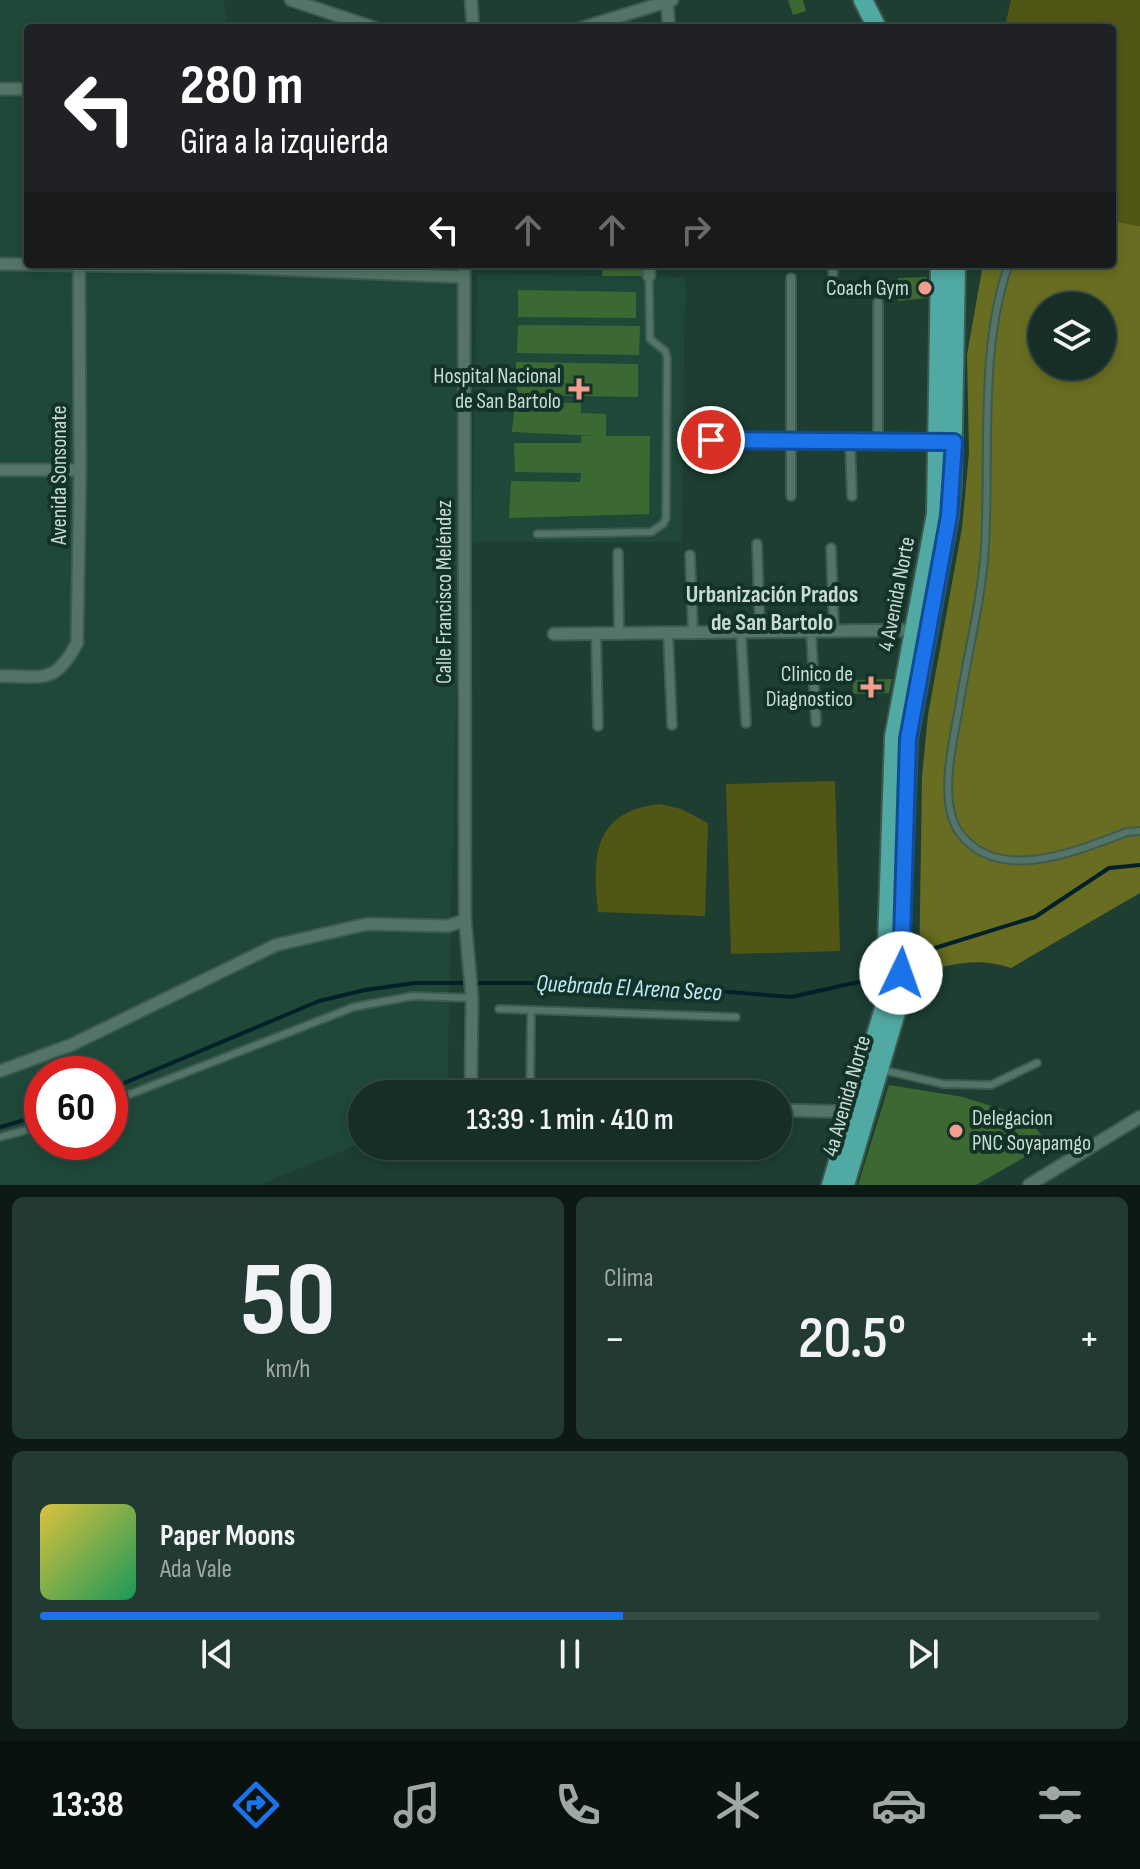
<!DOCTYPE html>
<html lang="es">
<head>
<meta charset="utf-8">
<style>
	body { margin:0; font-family:"Sofia Sans Condensed",sans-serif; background:#233a32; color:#f1f3f6; height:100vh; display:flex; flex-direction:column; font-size:30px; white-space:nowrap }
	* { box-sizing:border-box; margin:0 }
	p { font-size:26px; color:#9ea8a7 }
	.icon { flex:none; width:44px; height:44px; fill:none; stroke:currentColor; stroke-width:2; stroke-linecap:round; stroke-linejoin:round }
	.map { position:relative; height:1185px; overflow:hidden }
	.panel { display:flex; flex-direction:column; gap:12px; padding:12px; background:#0c1915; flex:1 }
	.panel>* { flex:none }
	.hud { position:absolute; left:24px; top:24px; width:1092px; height:244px; border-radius:8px; box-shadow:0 4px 12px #0003,0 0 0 2px #354a43; background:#202124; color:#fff; overflow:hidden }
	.tools { position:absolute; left:1028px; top:292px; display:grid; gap:16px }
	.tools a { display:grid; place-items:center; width:88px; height:88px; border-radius:50%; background:#162e26; box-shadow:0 4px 12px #0003,0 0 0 2px #354a43; font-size:40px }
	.speed { position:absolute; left:24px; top:1056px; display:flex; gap:16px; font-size:40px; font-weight:700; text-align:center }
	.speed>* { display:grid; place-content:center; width:104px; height:104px; border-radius:50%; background:#162e26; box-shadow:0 4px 12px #0003,0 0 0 2px #354a43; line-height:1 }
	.speed .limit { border:12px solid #d22; background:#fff; color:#111 }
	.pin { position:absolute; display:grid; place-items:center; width:68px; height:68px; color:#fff; margin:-34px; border:4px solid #fff; border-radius:50%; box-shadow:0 2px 8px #0007 }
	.me { position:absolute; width:88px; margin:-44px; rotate:3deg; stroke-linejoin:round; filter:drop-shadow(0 0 6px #0008) }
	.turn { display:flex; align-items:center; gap:28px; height:168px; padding:0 24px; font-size:36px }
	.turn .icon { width:104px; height:104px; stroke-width:2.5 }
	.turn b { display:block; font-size:56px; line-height:68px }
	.lanes { display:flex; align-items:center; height:76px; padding:0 24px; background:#0003; justify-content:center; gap:40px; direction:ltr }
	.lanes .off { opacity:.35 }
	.big { font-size:60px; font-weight:600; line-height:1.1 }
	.panel .widget { flex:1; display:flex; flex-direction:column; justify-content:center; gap:12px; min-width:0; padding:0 28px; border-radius:12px; background:#233a32 }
	.panel .dial { align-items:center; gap:0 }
	.dial b { font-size:104px; line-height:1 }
	.song { display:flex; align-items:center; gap:24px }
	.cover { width:96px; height:96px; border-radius:12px; background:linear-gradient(135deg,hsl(50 70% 55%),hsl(150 70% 35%)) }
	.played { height:8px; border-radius:4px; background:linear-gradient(90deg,#1a73e8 55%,#354a43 55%) }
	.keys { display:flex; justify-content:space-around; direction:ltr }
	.heat { display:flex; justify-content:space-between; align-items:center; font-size:44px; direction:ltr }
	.panel .tiles { flex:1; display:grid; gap:12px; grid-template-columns:1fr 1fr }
	.widget:last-child { grid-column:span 2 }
	.trip { position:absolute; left:348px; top:1080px; width:444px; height:80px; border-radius:40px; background:#162e26; box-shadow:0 4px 12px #0003,0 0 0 2px #354a43; font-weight:600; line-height:80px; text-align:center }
	.tabs { display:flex; height:128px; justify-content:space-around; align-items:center; background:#09120f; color:#9ea8a7 }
	.tabs .icon { width:56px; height:56px }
	.tabs .current { color:#1a73e8 }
	.tabs b { font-size:36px; color:#f1f3f6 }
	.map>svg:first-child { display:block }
	.built { fill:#1f4839; fill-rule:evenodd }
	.green { fill:#525615 }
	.forest { fill:#686d21; fill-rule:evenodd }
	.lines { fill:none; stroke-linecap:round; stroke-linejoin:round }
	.stream { stroke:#022029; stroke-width:4 }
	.building { fill:#3c6932 }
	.service-casing { stroke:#3e5b52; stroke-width:10 }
	.pedestrian-casing { stroke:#3e5b52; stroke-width:12 }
	.minor-casing { stroke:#3e5b52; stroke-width:15 }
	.primary-casing { stroke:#3e5b52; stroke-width:22 }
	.service { stroke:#537466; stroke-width:6 }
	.pedestrian { stroke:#537466; stroke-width:8 }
	.minor { stroke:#537466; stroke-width:11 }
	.primary { stroke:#51a9a3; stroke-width:18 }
	.route-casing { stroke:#114b97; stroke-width:20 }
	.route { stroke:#1a73e8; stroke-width:14 }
	.poi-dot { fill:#f49d8d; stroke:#133328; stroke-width:3 }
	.labels { text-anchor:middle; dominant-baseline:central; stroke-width:8; stroke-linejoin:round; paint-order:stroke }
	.poi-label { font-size:22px; fill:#c9dbd3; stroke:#133328; text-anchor:end }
	.street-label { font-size:22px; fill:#c9dbd3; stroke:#133328 }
	.neighbourhood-label { font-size:24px; font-weight:bold; fill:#c9dbd3; stroke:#133328 }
	.water-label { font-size:24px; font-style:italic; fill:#bde9f9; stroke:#133328 }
</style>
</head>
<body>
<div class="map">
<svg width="1140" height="1185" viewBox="0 0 1140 1185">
	<rect width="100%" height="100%" fill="#1e3e32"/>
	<g class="built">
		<path d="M0,0H224L228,28H28V264H466L447,1094H362V1143L259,1185H0ZM42,1074H110V1142H42Z"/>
		<path d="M477,274L685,277L682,542H472Z"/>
	</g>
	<g class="green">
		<path d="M1011,0H1140V226L1112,221V28H1001L1006,22Z"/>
		<path d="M835,781L840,951L731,954L726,784Z"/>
		<path d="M660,804L681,809L708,823L705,916L598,912C592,857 593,811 660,804Z"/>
	</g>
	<path class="forest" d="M1112,221L1140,226V893L1011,968C980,957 949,963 919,975L922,777L928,715L962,528L969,453L967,355L983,264H1112ZM1042,306H1102V366H1042Z"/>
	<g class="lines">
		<g class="stream">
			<path d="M905,962L935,948L1035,917L1109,868L1140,865"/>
			<path d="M110,1089L319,1001L365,990L415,983H614L791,997L863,981L879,974"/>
			<path d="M0,1127L42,1115"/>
		</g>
	</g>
	<g class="building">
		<path d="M788,0H803L806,11L793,15Z"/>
		<path d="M603,264H645V276H602Z"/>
		<path d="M927,277V298L898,301V278Z"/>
		<path d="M518,290L636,292V318L518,317Z"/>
		<path d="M518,325L640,326L639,355L517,353Z"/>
		<path d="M516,362L638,364V397L517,395Z"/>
		<path d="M515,402L581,403V413L606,414V436H650L649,514L509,518L511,481L580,482L581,473L515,472L514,443H581V436H598L512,432Z"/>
		<path d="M892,679L889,693L853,694V680Z"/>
		<path d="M889,1085L963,1097L1027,1117L1048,1144L976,1185H858Z"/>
	</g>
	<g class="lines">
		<g class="service-casing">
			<g id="service">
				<path d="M1009,264C979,344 990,460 985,546C982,600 967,655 959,708C953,741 938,802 959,832C998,886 1079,850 1127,832L1140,831"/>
				<path d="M537,534L651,532L663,524L666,518L667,358L665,351L650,339L649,276"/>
				<path d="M499,1009L736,1017"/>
				<path d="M883,1070L943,1084L991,1085L1037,1063"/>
				<path d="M530,1094L531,1013"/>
				<path d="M110,1102L354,1007L413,996L471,998"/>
				<path d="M0,1137L42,1126"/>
			</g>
		</g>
		<g class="pedestrian-casing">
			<g id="pedestrian">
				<path d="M832,264L833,273"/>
				<path d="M878,303V442"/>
				<path d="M850,442L852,496"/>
				<path d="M791,496V278"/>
				<path d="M757,544L760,631"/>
				<path d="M831,548L834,630"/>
				<path d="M618,553L619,633"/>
				<path d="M690,555L693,632"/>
				<path d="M811,631L816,722"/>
				<path d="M668,632L672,725"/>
				<path d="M741,632L746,723"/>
				<path d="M596,633L598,726"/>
			</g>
		</g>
		<g class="minor-casing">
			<g id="minor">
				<path d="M291,0L375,28"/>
				<path d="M471,0L473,28"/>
				<path d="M667,2L669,28"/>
				<path d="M582,28L672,0"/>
				<path d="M0,89H28"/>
				<path d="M0,264L226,267L464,277"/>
				<path d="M464,264L465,920L472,998L471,1079L476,1094"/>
				<path d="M649,264V276"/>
				<path d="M711,440L943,442"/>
				<path d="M0,470H80"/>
				<path d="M554,634L917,630"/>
				<path d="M0,676C43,676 55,685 77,643L80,470L79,265"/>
				<path d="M0,1071L71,1045L276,945L367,924L448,926L465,920"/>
				<path d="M778,1110L857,1112"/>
				<path d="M1029,1185L1140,1117"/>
			</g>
		</g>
		<g class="primary-casing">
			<g id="primary">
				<path d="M863,0L877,28"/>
				<path d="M831,1185L885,1005L894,737L936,514L940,264"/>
				<path d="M845,1185L898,1005L908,739L949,516L952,484L956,264"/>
			</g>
		</g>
		<use href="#service" class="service"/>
		<use href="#pedestrian" class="pedestrian"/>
		<use href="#minor" class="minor"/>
		<use href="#primary" class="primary"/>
	</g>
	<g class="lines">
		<g class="route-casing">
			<path id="route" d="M711,440L954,442L949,516L908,739L901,973"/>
		</g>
		<use href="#route" class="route"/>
	</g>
	<g class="poi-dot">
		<circle cx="925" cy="288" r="8"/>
		<path d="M575 377h8v8h8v8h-8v8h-8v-8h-8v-8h8z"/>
		<path d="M867 675h8v8h8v8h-8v8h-8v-8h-8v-8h8z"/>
		<circle cx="956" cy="1131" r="8"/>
	</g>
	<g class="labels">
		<g class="poi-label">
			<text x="909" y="288">Coach Gym</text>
			<text x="561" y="376">Hospital Nacional<tspan x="561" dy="25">de San Bartolo</tspan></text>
			<text x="853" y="674">Clinico de<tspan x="853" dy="25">Diagnostico</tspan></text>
			<text x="972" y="1118" text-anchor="start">Delegacion<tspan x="972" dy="25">PNC Soyapamgo</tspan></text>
		</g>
		<g class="street-label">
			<text transform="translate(59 475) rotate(-90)">Avenida Sonsonate</text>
			<text transform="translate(444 592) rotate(-90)">Calle Francisco Meléndez</text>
			<text transform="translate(897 594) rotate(-79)">4 Avenida Norte</text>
			<text transform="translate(847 1096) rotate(-74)">4a Avenida Norte</text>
		</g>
		<g class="neighbourhood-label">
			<text x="772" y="594">Urbanización Prados<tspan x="772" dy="28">de San Bartolo</tspan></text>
		</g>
		<g class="water-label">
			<text transform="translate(629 988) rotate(3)">Quebrada El Arena Seco</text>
		</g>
	</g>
</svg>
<div class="tools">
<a><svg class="icon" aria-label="layers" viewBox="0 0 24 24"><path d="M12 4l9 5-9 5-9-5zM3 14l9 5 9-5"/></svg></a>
</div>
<div class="speed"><div class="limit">60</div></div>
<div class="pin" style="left:711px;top:440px;background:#d93025"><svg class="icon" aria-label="arrive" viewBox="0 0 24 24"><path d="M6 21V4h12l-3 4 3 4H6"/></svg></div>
<svg class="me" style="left:901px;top:973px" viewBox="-20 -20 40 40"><circle r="19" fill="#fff"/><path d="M0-13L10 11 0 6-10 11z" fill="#1a73e8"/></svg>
<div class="trip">13:39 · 1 min · 410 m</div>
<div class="hud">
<div class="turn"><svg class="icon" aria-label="left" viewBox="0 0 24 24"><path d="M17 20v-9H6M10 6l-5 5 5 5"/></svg><div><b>280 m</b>Gira a la izquierda</div></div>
<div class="lanes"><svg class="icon" aria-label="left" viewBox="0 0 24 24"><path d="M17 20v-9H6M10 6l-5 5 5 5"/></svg><svg class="icon off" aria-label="ahead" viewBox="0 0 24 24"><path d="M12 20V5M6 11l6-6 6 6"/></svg><svg class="icon off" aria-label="ahead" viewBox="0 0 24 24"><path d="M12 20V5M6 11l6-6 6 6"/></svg><svg class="icon off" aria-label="right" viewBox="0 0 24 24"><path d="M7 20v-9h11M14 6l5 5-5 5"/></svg></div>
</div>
</div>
<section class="panel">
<div class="tiles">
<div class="widget dial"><b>50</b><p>km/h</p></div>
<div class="widget"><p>Clima</p>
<div class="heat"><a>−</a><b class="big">20.5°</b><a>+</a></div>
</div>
<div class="widget">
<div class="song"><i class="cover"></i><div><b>Paper Moons</b><p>Ada Vale</p></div></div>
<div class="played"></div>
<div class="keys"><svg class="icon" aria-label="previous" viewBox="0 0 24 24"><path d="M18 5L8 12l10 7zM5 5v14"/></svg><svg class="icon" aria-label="pause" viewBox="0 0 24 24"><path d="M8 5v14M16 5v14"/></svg><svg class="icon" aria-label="next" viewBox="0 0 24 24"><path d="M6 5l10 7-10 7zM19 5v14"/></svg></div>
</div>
</div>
</section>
<nav class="tabs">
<b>13:38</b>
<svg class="icon current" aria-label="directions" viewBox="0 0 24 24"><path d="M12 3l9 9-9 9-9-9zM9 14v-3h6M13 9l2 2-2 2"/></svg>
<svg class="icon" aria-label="music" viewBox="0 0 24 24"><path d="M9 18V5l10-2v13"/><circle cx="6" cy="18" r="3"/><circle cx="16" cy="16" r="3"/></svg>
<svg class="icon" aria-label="phone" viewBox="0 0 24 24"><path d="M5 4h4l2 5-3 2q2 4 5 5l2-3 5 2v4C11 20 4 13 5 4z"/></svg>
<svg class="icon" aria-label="climate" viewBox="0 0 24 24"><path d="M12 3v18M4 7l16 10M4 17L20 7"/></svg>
<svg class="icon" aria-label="car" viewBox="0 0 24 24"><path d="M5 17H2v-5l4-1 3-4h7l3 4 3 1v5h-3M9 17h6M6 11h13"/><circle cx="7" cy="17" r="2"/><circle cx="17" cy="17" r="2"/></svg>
<svg class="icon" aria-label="filters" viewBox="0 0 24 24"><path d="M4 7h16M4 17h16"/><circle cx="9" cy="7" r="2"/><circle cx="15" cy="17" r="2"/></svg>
</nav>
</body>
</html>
